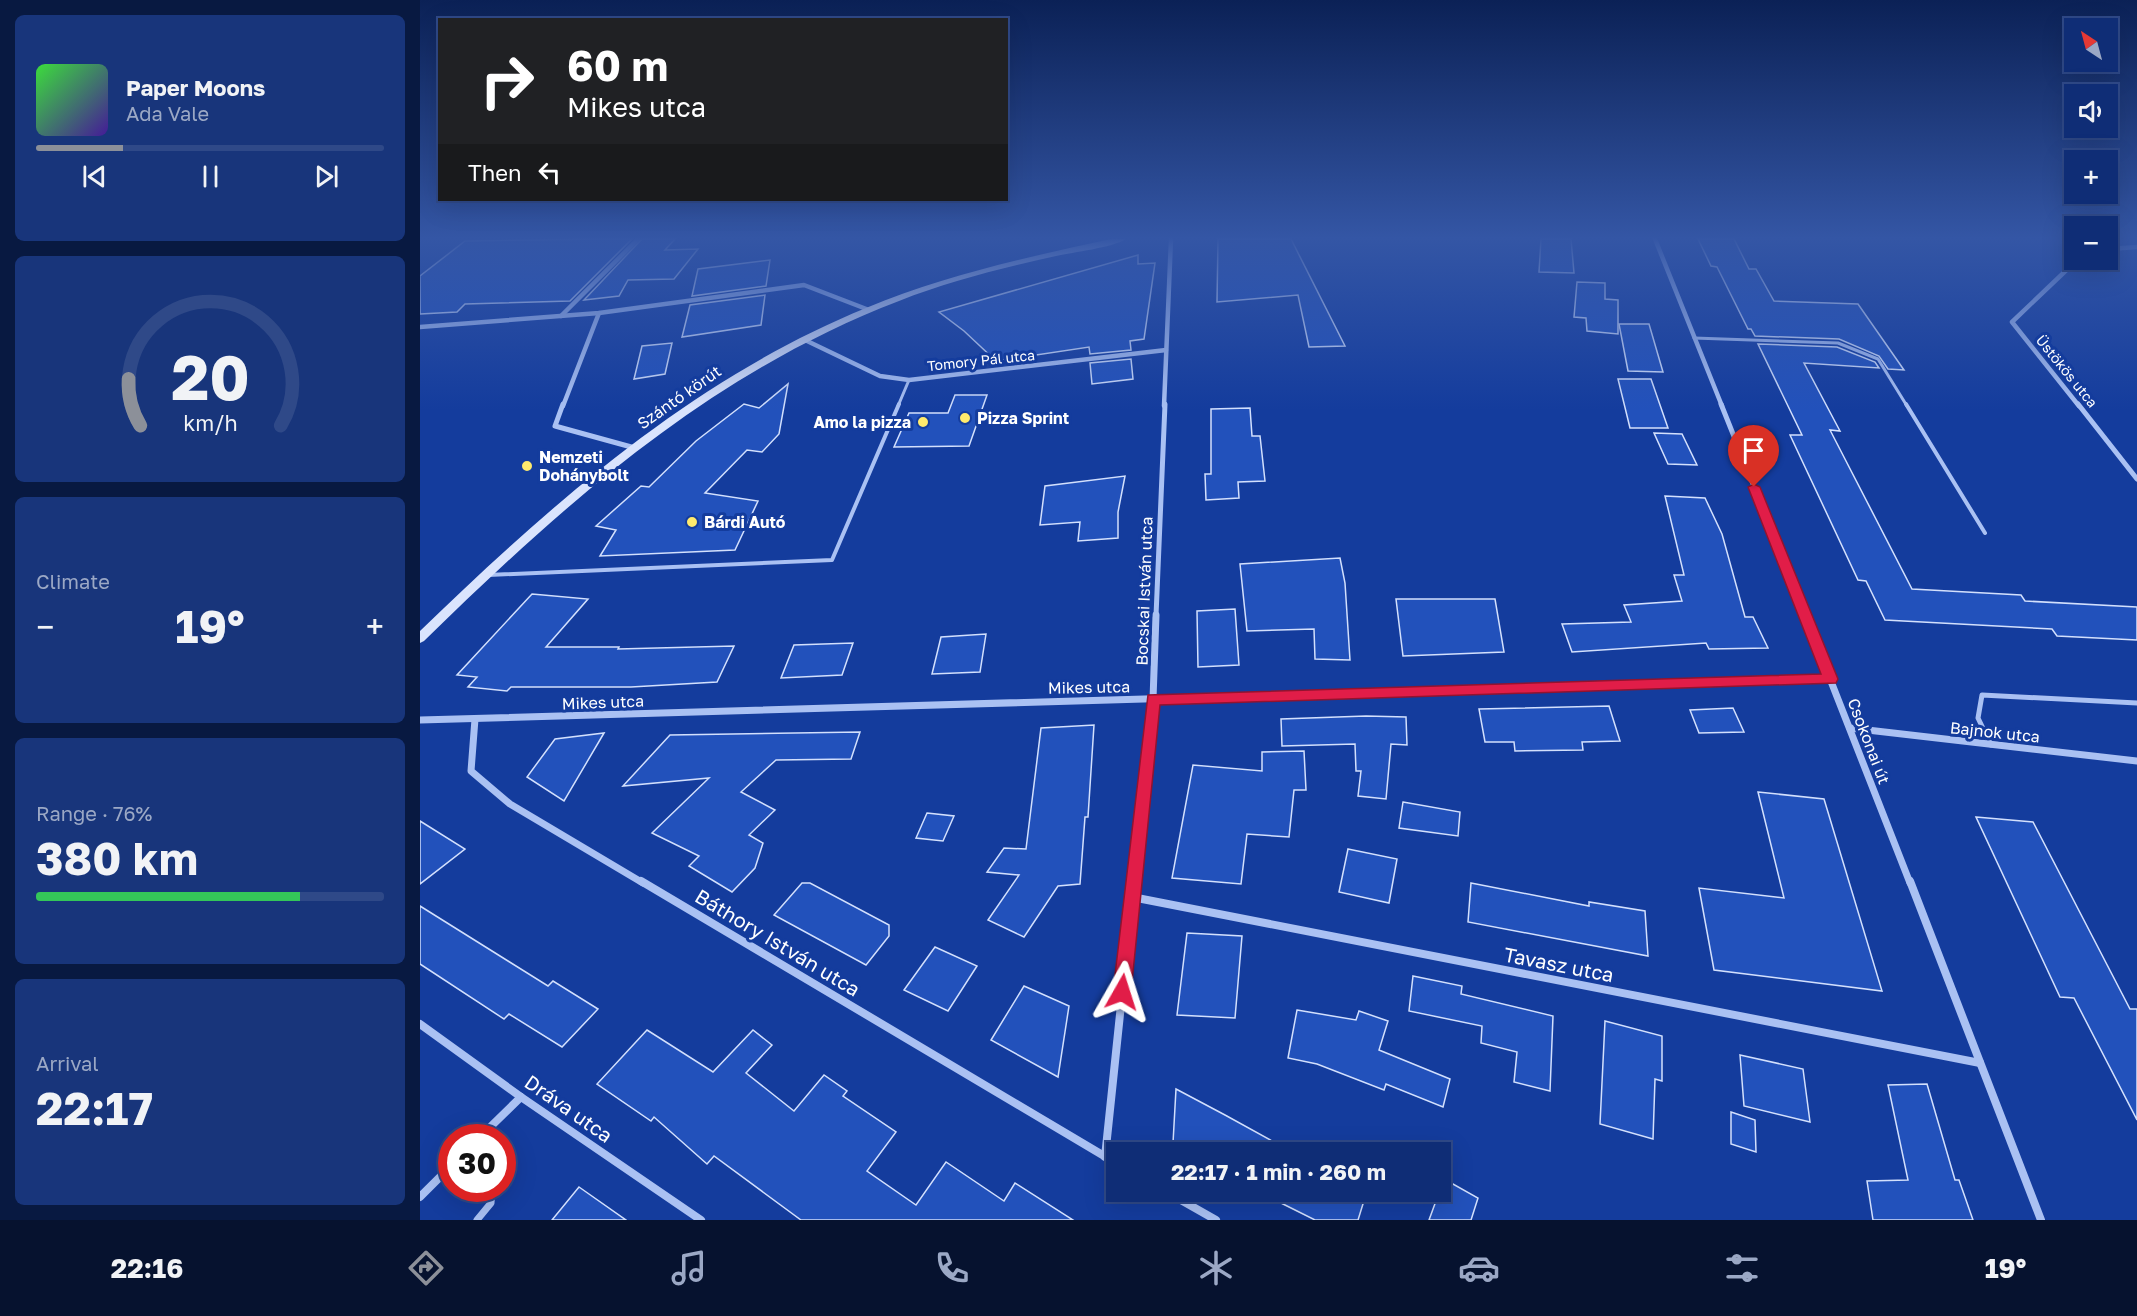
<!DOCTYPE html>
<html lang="en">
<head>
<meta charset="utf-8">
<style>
	body { margin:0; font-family:"Golos Text",sans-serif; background:#18357b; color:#f1f3f6; height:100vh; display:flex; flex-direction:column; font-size:22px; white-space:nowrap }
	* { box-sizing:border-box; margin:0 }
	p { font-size:20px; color:#9ba8c5 }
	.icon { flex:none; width:33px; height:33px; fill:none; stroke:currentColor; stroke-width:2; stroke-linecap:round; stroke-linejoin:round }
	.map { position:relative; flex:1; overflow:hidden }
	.sheet { display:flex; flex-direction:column; gap:15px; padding:15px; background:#081941; width:420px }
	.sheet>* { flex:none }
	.top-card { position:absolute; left:18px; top:18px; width:570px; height:183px; border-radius:0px; box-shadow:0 6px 24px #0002,0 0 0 2px #2f4988; background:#202124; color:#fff; overflow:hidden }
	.needle { width:39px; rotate:324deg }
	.fabs { position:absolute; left:1644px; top:18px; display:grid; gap:12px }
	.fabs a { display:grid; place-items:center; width:54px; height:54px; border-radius:0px; background:#0f2d76; box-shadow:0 6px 24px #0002,0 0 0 2px #2f4988; font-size:30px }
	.speed { position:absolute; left:18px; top:1124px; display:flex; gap:12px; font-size:30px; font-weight:700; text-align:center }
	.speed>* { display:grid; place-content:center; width:78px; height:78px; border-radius:50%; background:#0f2d76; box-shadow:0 6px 24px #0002,0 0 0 2px #2f4988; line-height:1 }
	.speed .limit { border:9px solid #d22; background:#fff; color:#111 }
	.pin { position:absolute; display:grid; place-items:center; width:51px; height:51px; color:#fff; margin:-62px -26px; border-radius:50% 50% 50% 0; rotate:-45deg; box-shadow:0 0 6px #0007 }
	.pin .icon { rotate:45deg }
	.me { position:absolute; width:66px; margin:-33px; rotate:6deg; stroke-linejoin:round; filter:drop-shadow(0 0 4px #0008) }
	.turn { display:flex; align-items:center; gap:21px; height:126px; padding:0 30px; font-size:27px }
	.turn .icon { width:78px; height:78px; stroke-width:2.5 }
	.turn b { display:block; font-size:42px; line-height:51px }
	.then { display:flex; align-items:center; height:57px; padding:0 30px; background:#0003; gap:12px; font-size:22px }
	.big { font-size:45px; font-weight:700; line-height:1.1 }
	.sheet .card { flex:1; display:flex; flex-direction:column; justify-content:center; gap:9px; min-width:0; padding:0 21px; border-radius:9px; background:#18357b }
	.sheet .dial { align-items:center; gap:0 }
	.dial svg { height:156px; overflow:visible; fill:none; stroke:#2f4988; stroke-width:7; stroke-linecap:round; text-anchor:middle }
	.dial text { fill:#f1f3f6; stroke:none }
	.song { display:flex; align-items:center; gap:18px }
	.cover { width:72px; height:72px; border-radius:9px; background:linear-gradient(135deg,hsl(120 70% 55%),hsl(260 70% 35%)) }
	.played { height:6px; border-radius:3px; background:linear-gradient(90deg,#8c9099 25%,#2f4988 25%) }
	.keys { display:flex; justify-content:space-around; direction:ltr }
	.heat { display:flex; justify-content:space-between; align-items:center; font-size:33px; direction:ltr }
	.charge { height:9px; border-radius:4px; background:linear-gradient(90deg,#34c759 76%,#2f4988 0) }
	.trip { position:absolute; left:686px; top:1142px; width:345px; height:60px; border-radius:0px; background:#0f2d76; box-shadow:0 6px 24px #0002,0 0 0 2px #2f4988; font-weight:700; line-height:60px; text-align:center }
	.menu { display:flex; height:96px; justify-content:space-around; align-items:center; background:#06122f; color:#9ba8c5 }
	.menu .icon { width:42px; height:42px }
	.menu .selected { color:#8c9099 }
	.menu b { font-size:27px; color:#f1f3f6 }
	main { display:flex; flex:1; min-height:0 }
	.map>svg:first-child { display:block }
	.building { fill:#2251bb; stroke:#d3e0fd; stroke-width:1.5 }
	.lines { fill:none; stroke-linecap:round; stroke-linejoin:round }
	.lane-far3 { stroke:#aac1f3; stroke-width:3 }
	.lane-far2 { stroke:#aac1f3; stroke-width:4 }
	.lane-far1 { stroke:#aac1f3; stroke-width:5 }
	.lane { stroke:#aac1f3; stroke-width:7 }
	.street-far3 { stroke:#aac1f3; stroke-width:4.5 }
	.street-far2 { stroke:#aac1f3; stroke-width:5 }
	.street-far1 { stroke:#aac1f3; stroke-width:7 }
	.street { stroke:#aac1f3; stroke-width:8 }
	.secondary { fill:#dae4fd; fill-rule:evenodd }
	.route { fill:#e11d48; stroke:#92132f; stroke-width:1.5 }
	.poi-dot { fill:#ffea6d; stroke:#143c9d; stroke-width:2 }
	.labels { text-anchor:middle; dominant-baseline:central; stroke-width:6; stroke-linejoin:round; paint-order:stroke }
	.far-street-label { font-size:14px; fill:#fff; stroke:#143c9d }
	.street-label { font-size:16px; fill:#fff; stroke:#143c9d }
	.poi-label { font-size:16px; font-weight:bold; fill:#fff; stroke:#143c9d; text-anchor:start }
	.near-street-label { font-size:20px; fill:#fff; stroke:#143c9d }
</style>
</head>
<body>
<main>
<section class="sheet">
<div class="card">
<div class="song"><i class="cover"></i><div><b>Paper Moons</b><p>Ada Vale</p></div></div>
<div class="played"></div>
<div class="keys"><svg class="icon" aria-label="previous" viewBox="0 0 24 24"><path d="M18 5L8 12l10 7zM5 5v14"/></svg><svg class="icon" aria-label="pause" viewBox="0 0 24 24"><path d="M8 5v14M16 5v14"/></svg><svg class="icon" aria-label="next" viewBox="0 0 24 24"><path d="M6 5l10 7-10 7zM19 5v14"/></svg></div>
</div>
<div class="card dial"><svg viewBox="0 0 100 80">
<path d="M14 69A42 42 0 1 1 86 69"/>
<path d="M14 69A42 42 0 0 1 8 45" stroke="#8c9099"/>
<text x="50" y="56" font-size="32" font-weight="700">20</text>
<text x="50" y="72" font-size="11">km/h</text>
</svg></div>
<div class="card"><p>Climate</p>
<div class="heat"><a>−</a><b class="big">19°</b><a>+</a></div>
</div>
<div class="card"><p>Range · 76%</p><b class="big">380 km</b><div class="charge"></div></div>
<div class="card"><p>Arrival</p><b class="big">22:17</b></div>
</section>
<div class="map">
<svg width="1717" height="1220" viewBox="0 0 1717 1220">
	<rect width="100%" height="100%" fill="#143c9d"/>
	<g class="building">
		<path d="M181,239H212L150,301L45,304L37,312L0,314V276L45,241Z"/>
		<path d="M222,239H255L245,250L278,249L254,279L208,280L199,296L164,300Z"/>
		<path d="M798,239H871L925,346L889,347L878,295L797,302Z"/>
		<path d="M1121,239H1151L1154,273L1119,272Z"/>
		<path d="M1278,239H1314L1329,269H1336L1354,301L1438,304L1484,370L1468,369L1459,356L1419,339L1335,336L1331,329H1328L1297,267L1291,266Z"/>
		<path d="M718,255V264L735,263L724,339L710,341L711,350L670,354L669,347L576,361L544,331L519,312Z"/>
		<path d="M350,260L346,286L272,296L278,269Z"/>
		<path d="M1157,282L1185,283V299L1198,300V334L1167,331L1166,318L1154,317Z"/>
		<path d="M345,295L341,325L262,337L270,305Z"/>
		<path d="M1199,324H1229L1243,372L1208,371Z"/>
		<path d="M252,343L245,374L214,379L222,346Z"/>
		<path d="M1338,344L1417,347L1455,362L1459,368L1384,363L1420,431L1410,430L1492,589L1601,595L1605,601L1717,607V640L1637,636L1632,629L1465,620L1446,581L1438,580L1370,435H1382Z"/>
		<path d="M711,359L713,379L672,384L670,363Z"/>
		<path d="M1198,379H1231L1248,428H1210Z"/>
		<path d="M368,384L359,434L342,452L327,450L285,493L338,501L315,550L180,556L196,530L176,526L221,486L229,487L276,441L324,404L339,408Z"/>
		<path d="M535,395H567L549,446L474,447L489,413H528Z"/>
		<path d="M830,408L832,436H840L845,481L818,482L819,498L786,500L785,474H791V409Z"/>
		<path d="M1234,433L1262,434L1277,465L1248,464Z"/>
		<path d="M705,476L698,512V538L658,541L660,522L620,525L625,486Z"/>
		<path d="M1245,496L1285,498L1302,534L1325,617H1333L1348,648L1289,649L1286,643L1152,652L1142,624L1211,622L1204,605L1262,601L1254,575H1264Z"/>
		<path d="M920,558L925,583L930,660L895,659L894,629L827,631L820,564Z"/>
		<path d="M112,594L168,599L126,647H199L198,649L314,646L297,682L211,687H91L87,691L48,687L57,677L37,675Z"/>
		<path d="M976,599H1075L1084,652L983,656Z"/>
		<path d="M815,609L819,665L778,667L777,611Z"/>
		<path d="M566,634L560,672L512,674L521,637Z"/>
		<path d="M433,643L422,675L361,678L374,645Z"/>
		<path d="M1189,706L1200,741L1162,742L1163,750L1095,751L1094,742H1065L1059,709Z"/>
		<path d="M1313,708L1324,732L1279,733L1270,710Z"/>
		<path d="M946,716L986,717L987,745L971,744L966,799L938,796L941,771H936L935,744L862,746L861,719Z"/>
		<path d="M674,725L668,817H665L660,884L638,886L604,937L568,920L599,875L567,872L584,848L606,849L621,728Z"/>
		<path d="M440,732L431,759L356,760L321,792L355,810L329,835L343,843L335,868L312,892L269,866L279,856L232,833L289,778L203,786L250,735Z"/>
		<path d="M184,733L144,801L107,777L135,739Z"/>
		<path d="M884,751L886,790H874L869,837L827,834L821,884L752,878L773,765L842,771V752Z"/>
		<path d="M1338,792L1404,799L1462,991L1294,970L1279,888L1364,898Z"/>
		<path d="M983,802L1040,812L1038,836L979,828Z"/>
		<path d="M507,813L534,816L523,841L496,838Z"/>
		<path d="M1556,817L1613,822L1710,1009H1717V1120L1654,998L1640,997Z"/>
		<path d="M0,821L45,849L0,884Z"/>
		<path d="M928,849L977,859L969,903L919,892Z"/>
		<path d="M382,883H390L469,925V936L446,965L354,915Z"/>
		<path d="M1051,883L1169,906V902L1225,911L1228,956L1048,922Z"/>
		<path d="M0,906L128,986L133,981L178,1009L142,1047L89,1014L84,1019L0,964Z"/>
		<path d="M767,933L822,936L815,1018L757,1015Z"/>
		<path d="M515,947L557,966L528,1011L484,990Z"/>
		<path d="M993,976L1042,986L1041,994L1133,1016L1130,1091L1094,1082L1097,1052L1061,1043L1062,1026L989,1011Z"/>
		<path d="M604,986L649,1006L638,1077L571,1040Z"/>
		<path d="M877,1010L936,1020L939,1011L968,1021L959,1050L1030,1079L1023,1107L966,1084L964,1090L897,1064L868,1058Z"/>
		<path d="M1185,1021L1242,1036V1081L1235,1079L1233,1139L1180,1124Z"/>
		<path d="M227,1030L293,1072L333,1030L352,1045L326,1073L374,1111L404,1075L427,1091L423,1096L476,1132L447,1171L496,1205L526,1162L584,1201L595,1183L653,1220H381L294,1156L287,1164L234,1117L231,1121L177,1084Z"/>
		<path d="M1320,1055L1383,1069L1390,1122L1324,1106Z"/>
		<path d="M1507,1084L1535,1180H1539L1553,1220H1453L1447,1181L1488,1180L1468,1085Z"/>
		<path d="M756,1089L805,1115L872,1152H770L753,1143Z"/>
		<path d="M1311,1112L1335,1120L1336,1152L1311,1144Z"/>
		<path d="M1024,1179L1058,1198L1051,1220H1009Z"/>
		<path d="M159,1187L206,1220H132Z"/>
		<path d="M860,1191H947L938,1220H895L857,1201Z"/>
	</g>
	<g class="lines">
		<g class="lane-far3">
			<path d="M1274,338L1418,343L1458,359L1487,406"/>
			<path d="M478,406L489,380"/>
		</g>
		<g class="lane-far2">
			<path d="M1486,404L1565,533"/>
			<path d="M68,575L412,560L479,404"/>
		</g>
		<path class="lane-far1" d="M1571,745L1558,718L1562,695L1717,703"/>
		<path class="lane" d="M57,1220L71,1203L72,1188"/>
		<g class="street-far3">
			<path d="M1235,239L1302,406"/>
			<path d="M1688,249L1717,247"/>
			<path d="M1657,260L1592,322L1659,406"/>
			<path d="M141,316L218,239"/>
			<path d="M0,327L179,313L384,285L449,310"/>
			<path d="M385,340L460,376L489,380L746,350"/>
			<path d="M143,406L179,313"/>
			<path d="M744,406L751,239"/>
		</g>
		<g class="street-far2">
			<path d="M143,404L135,426L215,448"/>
			<path d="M1301,404L1386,616"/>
			<path d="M1658,404L1717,479"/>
			<path d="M736,616L745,404"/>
		</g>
		<g class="street-far1">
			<path d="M1385,615L1490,883"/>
			<path d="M55,719L51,771L90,804L223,883"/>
			<path d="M0,720L1411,679"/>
			<path d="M1430,728L1717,761"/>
			<path d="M714,883L733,699L736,615"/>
		</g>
		<g class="street">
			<path d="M221,881L696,1163"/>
			<path d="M1490,881L1621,1220"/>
			<path d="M712,897L1560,1063"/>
			<path d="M0,1024L101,1097L281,1220"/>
			<path d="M60,1137L101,1097"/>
			<path d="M685,1157L714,881"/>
			<path d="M745,1191L796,1220"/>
			<path d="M0,1197L32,1165"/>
		</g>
		<path class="secondary" d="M691,239H706C691,248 654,252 636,256C583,268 530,281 479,301C291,373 146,502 4,641L0,643V631C132,503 274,378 446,308C525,275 608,257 691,239Z"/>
	</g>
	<linearGradient id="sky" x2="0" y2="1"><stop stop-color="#0b2156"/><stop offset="0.58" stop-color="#3456a5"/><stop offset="1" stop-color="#3456a5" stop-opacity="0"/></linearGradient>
	<rect width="1717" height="410" fill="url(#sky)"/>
	<path class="route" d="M1334,484L1340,487L1418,679L1416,683L740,705L711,992L709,998L702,1001L695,998L693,992L728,695L1401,674L1328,487Z"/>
	<g class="poi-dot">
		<circle cx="545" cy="418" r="6"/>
		<circle cx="503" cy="422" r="6"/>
		<circle cx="107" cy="466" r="6"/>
		<circle cx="272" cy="522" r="6"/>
	</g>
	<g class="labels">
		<g class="far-street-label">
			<text transform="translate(561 360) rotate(-6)">Tomory Pál utca</text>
			<text transform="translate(1647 371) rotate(51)">Üstökös utca</text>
		</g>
		<g class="street-label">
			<text transform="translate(259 397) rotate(-35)">Szántó körút</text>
			<text transform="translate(724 591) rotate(-88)">Bocskai István utca</text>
			<text transform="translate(669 687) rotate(-1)">Mikes utca</text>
			<text transform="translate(183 702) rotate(-2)">Mikes utca</text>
			<text transform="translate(1575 732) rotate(6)">Bajnok utca</text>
			<text transform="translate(1449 741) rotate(69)">Csokonai út</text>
		</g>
		<g class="poi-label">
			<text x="557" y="418">Pizza Sprint</text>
			<text x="491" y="422" text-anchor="end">Amo la pizza</text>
			<text x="119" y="457">Nemzeti<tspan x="119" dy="18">Dohánybolt</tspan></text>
			<text x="284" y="522">Bárdi Autó</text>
		</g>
		<g class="near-street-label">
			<text transform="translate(358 942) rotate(31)">Báthory István utca</text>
			<text transform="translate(1139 964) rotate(11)">Tavasz utca</text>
			<text transform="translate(149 1108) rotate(35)">Dráva utca</text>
		</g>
	</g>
</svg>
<div class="fabs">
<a><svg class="needle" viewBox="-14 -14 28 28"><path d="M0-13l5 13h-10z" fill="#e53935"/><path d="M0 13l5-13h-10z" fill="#9ba8c5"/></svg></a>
<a><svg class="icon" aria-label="sound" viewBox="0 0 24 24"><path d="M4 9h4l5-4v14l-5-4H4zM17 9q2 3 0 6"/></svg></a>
<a>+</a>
<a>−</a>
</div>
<div class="speed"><div class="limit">30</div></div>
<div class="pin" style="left:1334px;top:487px;background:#d93025"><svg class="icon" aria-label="arrive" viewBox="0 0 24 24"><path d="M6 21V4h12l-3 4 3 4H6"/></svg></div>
<svg class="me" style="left:702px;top:992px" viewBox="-20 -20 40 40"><path d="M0-17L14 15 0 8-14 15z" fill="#e11d48" stroke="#fff" stroke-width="4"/></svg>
<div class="trip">22:17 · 1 min · 260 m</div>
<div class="top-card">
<div class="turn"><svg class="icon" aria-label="right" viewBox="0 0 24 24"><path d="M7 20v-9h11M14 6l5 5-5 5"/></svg><div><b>60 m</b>Mikes utca</div></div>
<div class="then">Then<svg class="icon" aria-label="left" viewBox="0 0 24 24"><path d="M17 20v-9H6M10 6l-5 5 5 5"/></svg></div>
</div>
</div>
</main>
<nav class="menu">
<b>22:16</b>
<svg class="icon selected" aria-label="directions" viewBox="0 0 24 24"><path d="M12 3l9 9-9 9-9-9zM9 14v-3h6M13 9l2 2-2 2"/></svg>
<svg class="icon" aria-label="music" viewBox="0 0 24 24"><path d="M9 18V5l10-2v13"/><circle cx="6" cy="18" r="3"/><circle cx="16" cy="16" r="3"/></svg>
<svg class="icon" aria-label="phone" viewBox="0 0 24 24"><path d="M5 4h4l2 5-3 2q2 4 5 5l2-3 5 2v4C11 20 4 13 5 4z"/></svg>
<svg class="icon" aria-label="climate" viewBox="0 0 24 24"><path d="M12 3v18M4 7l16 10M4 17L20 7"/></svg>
<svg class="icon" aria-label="car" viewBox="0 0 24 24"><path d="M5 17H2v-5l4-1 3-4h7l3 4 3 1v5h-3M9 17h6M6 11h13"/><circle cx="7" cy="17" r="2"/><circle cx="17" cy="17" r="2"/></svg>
<svg class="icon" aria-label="filters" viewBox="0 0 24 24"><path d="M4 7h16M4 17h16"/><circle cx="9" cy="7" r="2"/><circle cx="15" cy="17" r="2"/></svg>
<b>19°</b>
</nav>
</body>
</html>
